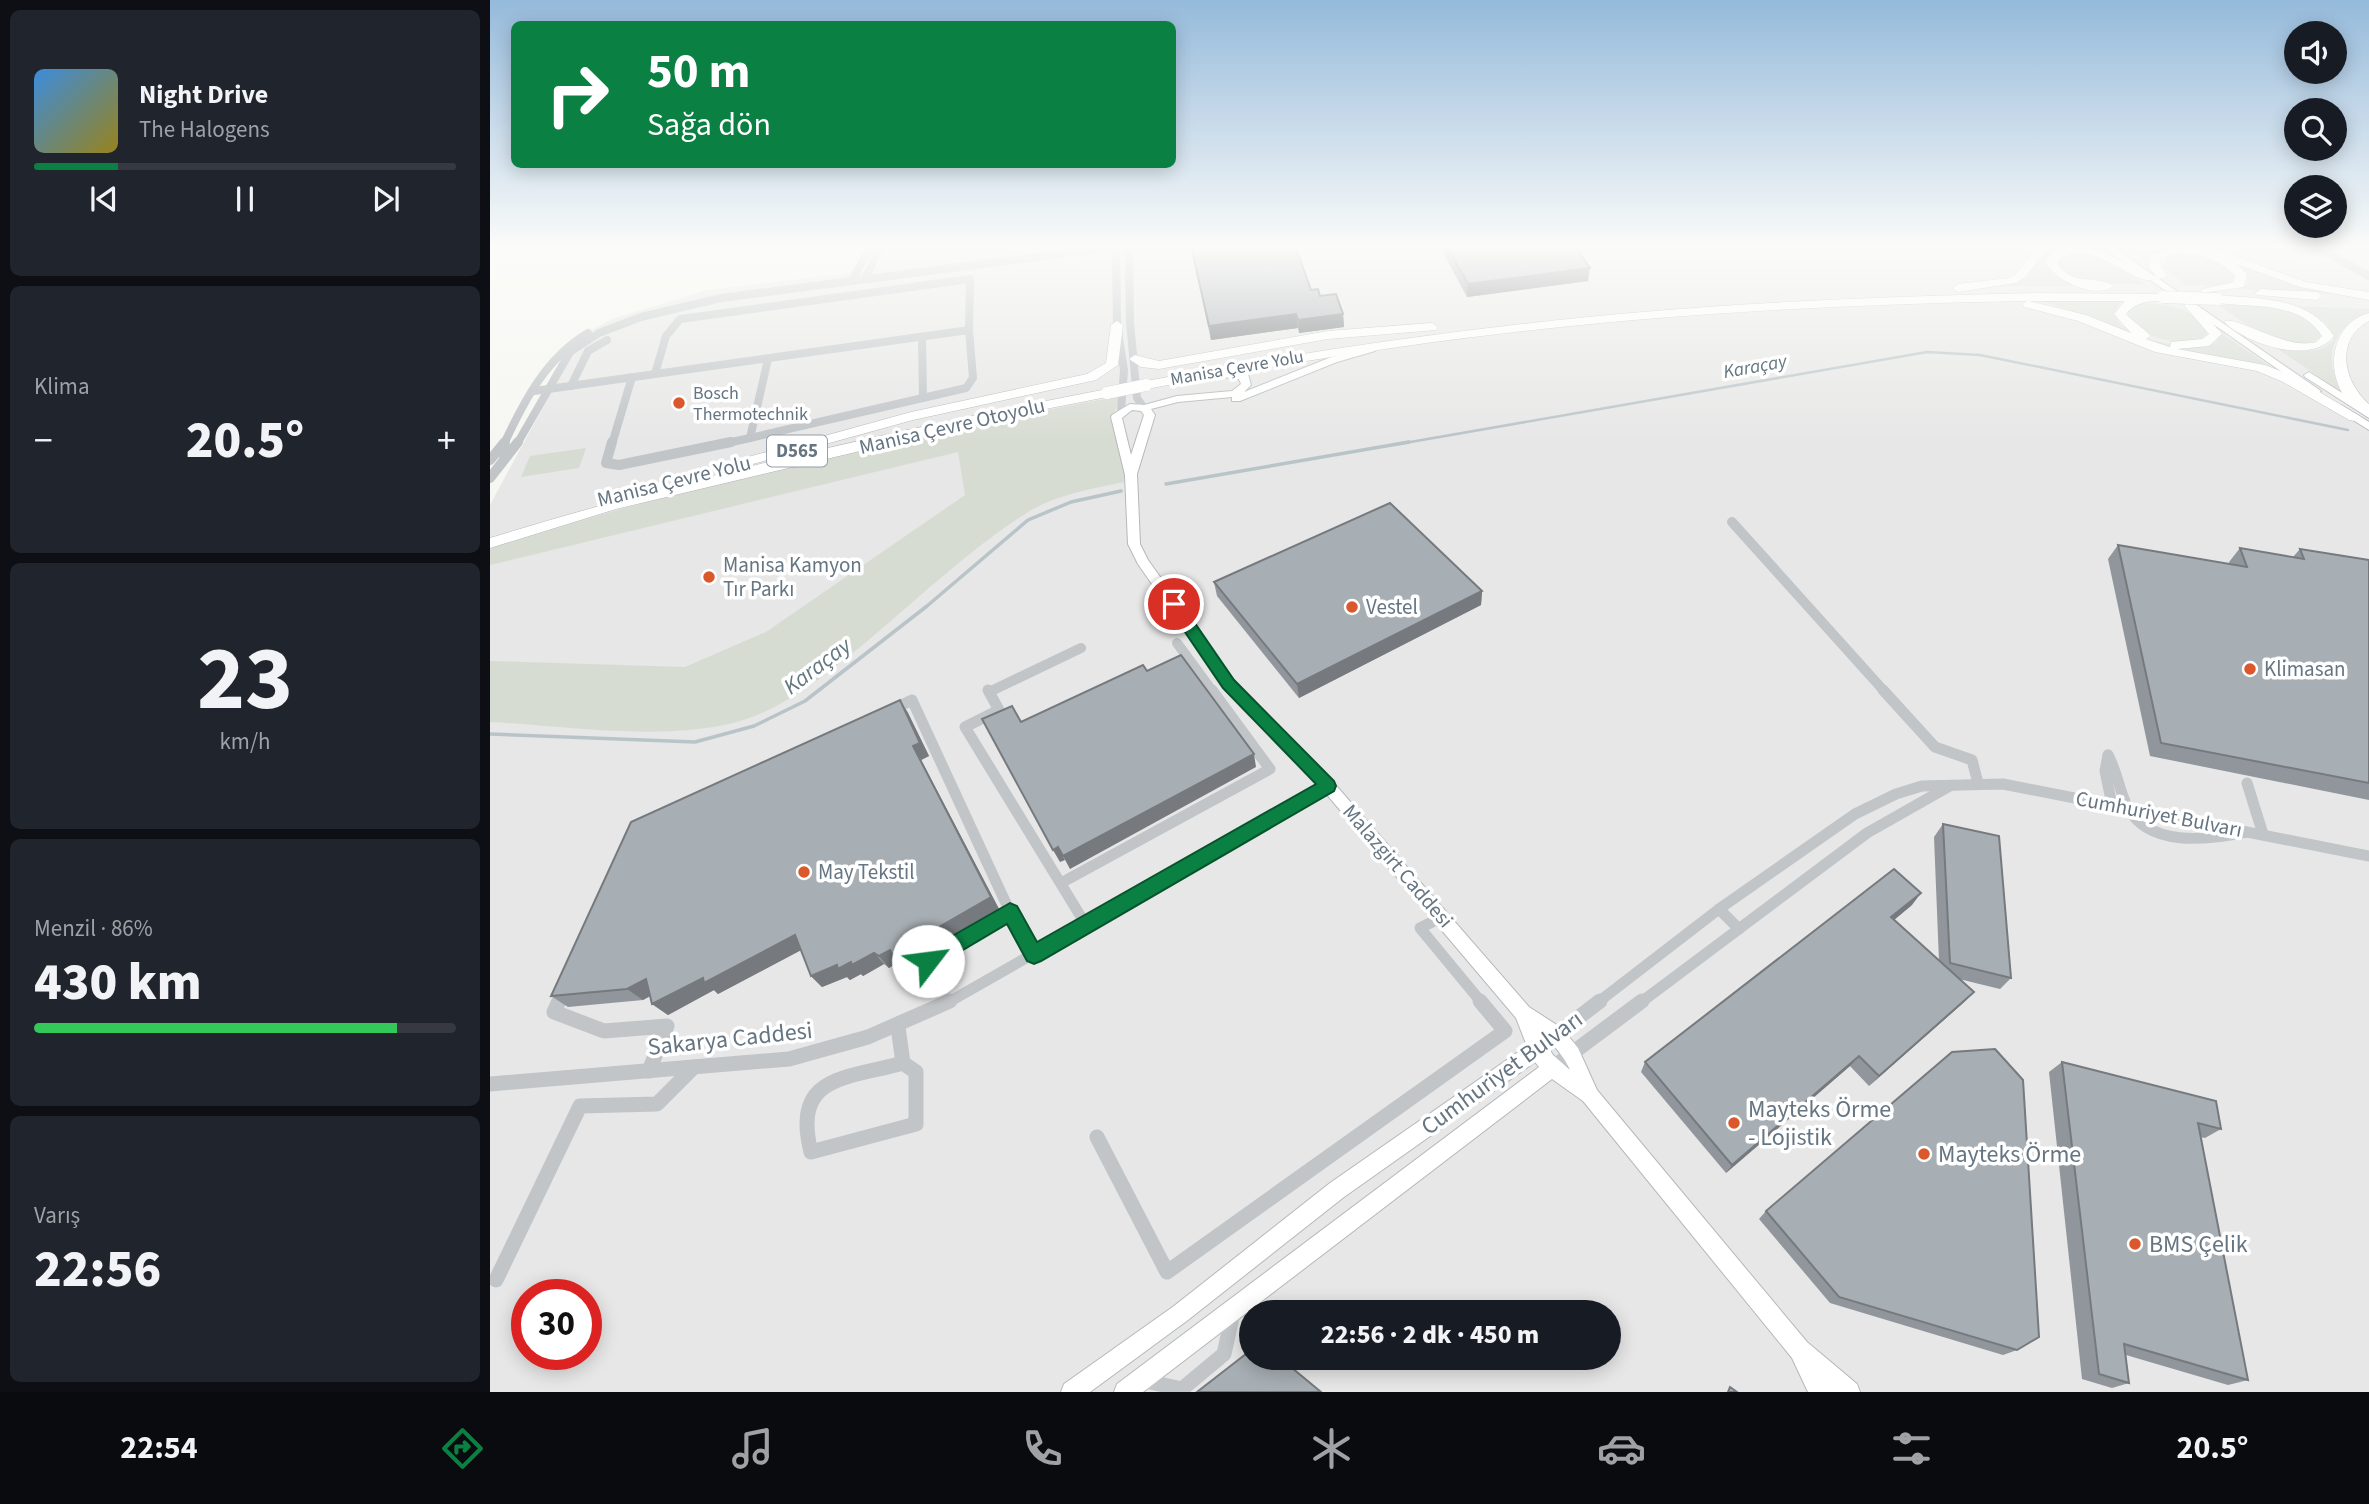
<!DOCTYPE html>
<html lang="tr">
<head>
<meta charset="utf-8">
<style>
	body { margin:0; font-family:"Source Sans 3",sans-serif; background:#20242c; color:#f1f3f6; height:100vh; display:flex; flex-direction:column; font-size:26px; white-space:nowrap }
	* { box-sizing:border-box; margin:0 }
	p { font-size:23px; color:#9ea1a6 }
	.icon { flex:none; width:38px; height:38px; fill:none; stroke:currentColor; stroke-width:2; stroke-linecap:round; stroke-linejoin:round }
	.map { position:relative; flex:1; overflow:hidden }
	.side { display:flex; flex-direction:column; gap:10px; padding:10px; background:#0d0f14; width:490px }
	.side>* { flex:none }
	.guide { position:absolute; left:21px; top:21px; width:665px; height:147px; border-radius:10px; box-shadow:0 4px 18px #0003; background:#0b8043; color:#fff; overflow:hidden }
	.fabs { position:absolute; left:1794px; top:21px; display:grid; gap:14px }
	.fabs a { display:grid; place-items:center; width:63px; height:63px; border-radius:50%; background:#171b24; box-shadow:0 4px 18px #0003; font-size:35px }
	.speed { position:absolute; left:21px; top:1279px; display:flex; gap:14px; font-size:35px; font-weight:700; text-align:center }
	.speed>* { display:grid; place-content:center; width:91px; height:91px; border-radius:50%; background:#171b24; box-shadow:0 4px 18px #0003; line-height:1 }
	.speed .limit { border:10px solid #d22; background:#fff; color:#111 }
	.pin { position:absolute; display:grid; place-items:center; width:60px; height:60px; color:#fff; margin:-30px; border:4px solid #fff; border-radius:50%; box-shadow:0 2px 7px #0007 }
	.me { position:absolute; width:77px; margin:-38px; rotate:60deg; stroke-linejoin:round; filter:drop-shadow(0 0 5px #0008) }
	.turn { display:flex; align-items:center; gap:24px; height:147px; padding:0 21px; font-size:32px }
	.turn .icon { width:91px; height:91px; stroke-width:2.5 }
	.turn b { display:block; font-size:49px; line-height:60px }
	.big { font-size:52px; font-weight:800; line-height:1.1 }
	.side .tile { flex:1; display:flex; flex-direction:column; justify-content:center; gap:10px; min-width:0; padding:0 24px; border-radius:10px; background:#20242c }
	.side .dial { align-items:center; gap:0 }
	.dial b { font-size:91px; line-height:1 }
	.song { display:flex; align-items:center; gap:21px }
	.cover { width:84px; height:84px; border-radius:10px; background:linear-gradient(135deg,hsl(210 70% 55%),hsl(50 70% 35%)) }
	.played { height:7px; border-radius:4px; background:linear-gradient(90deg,#0b8043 20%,#363941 20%) }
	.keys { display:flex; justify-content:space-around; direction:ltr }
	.heat { display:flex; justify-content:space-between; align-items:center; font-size:38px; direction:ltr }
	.charge { height:10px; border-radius:5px; background:linear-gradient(90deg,#34c759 86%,#363941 0) }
	.trip { position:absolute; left:749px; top:1300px; width:382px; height:70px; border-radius:35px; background:#171b24; box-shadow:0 4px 18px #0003; font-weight:800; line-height:70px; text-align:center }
	.menu { display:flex; height:112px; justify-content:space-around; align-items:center; background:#090b0e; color:#9ea1a6 }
	.menu .icon { width:49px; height:49px }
	.menu .active { color:#0b8043 }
	.menu b { font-size:32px; color:#f1f3f6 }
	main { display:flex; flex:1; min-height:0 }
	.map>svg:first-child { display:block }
	.built { fill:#e6e7e6; fill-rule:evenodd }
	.green { fill:#d7dcd3 }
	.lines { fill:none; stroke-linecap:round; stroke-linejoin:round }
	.stream-far1 { stroke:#b9c4c8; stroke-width:2.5 }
	.stream { stroke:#b9c4c8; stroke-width:3.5 }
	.major-casing { stroke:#b4b8bc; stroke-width:2 }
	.highway-casing { stroke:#b4b7ba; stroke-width:1 }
	.minor-far3 { stroke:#c1c5c8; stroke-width:8 }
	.minor-far2 { stroke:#c1c5c8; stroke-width:10 }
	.minor-far1 { stroke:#c1c5c8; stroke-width:11 }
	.minor { stroke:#c1c5c8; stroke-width:15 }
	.major { fill:#fff; fill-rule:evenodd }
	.highway { fill:#fff; fill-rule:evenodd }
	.highway-bridge-casing { stroke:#b4b7ba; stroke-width:13; stroke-linecap:butt }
	.highway-bridge { stroke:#fff; stroke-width:12 }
	.wall { fill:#90969b }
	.shaded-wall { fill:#767a7e }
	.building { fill:#a8afb4; stroke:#767a7e; stroke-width:2 }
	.route { fill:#0b8043; stroke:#07532c; stroke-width:2 }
	.poi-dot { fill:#db582d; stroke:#fff; stroke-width:2.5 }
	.labels { text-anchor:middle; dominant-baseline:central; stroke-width:7; stroke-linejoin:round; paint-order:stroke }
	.far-street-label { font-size:18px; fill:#667582; stroke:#fff }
	.far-poi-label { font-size:18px; fill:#667582; stroke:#fff; text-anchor:start }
	.far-water-label { font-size:19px; font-style:italic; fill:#62777f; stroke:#fff }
	.shield { fill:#fff; stroke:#949ea8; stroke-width:2 }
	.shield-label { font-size:19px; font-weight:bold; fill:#667582 }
	.street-label { font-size:21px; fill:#667582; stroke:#fff }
	.poi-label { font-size:21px; fill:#667582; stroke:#fff; text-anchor:start }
	.water-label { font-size:23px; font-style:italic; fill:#62777f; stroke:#fff }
	.near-street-label { font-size:24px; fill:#667582; stroke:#fff }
	.near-poi-label { font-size:24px; fill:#667582; stroke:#fff; text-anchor:start }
</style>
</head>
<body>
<main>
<section class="side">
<div class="tile">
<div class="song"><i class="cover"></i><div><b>Night Drive</b><p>The Halogens</p></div></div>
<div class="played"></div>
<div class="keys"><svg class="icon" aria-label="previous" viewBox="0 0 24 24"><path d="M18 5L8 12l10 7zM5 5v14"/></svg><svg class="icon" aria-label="pause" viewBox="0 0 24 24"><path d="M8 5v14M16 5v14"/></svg><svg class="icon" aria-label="next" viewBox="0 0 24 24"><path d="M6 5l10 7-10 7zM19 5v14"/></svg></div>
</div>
<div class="tile"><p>Klima</p>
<div class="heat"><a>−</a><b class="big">20.5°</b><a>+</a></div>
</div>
<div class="tile dial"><b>23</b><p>km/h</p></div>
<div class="tile"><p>Menzil · 86%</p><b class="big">430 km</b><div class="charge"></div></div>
<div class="tile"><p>Varış</p><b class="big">22:56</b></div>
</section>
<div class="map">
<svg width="1879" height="1392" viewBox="0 0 1879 1392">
	<rect width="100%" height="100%" fill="#f6f6f2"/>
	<path class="built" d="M401,245H1879V1392H0V505L92,335L122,319L217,290L384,270ZM37,1295H96V1354H37ZM761,1312H1118V1358H761Z"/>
	<g class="green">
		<path d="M1561,245H1606L1614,251L1572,248L1558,258L1562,271L1591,286H1516L1537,277L1555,248Z"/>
		<path d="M1634,245H1700L1793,281L1845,294L1749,289L1758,284C1756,258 1670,234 1657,261Z"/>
		<path d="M1582,253L1617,258L1655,284H1610L1574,274L1565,260Z"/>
		<path d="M1682,254C1703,253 1735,256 1745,277L1737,286L1697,285L1673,268L1675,258Z"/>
		<path d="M1541,299L1632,301C1601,335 1699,354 1725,343L1731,333L1787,371C1749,357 1710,358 1672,346C1627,332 1586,309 1541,299Z"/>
		<path d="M1649,303C1675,304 1706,306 1717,334C1699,352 1634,336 1638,307Z"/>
		<path d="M1728,305C1769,306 1798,302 1831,332L1830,338C1796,358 1756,323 1728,305Z"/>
		<path d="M1800,306L1879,309V313C1840,328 1831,360 1855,394L1783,346C1803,350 1828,357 1844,340C1841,319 1818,311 1800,306Z"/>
		<path d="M631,396C615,431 630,423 634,454C636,463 634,473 634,482C605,488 570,494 543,509C482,546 425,602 369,648C331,678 291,711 243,723C170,741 76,726 0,722V661L195,667L276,632L475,495L468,452L0,565V547C207,484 419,435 631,396Z"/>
		<path d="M96,448L89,468L31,477L40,456Z"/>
	</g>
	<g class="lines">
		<path class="stream-far1" d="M909,444L1437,352L1490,355L1858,430"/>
		<g class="stream">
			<path d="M676,484L919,442"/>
			<path d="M0,734L205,742L264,726L315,701L437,606L538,520L581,502L631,491"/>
		</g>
		<g class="major-casing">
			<g id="major">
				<path d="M1610,245H1620L1831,391L1826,394L1822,393Z"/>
				<path d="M881,346L886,349L885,351L847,362L750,401H742V397L688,402L661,409L665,415L647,474L650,544L658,560L744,680L843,782L1039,1007L1073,1029L1088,1048L1107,1090L1317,1342L1367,1384L1370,1392H1318L1302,1358L1093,1101L1062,1079L653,1392H624L627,1384L1049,1067L1045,1062L854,1197L698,1320L600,1392H571L574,1384L684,1306L840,1183L1037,1046L1026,1018L833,790L734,688L648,564L638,544L635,475L621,417L622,415L640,404L654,405L687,396L742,391L751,384L749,379L724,376V372L758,374L761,385L754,392L839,358ZM642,410L651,411L654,415L641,455L632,418ZM1050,1034C1063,1043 1073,1055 1080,1070L1063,1055Z"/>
				<path d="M1819,372L1879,410V418L1815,377L1814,375Z"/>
				<path d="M1851,405L1879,422V430L1847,410V406Z"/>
			</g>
		</g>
		<g class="highway-casing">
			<g id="highway">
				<path d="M1549,245H1561L1534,278L1526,283L1468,292L1462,288L1468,284L1519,278L1526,274Z"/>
				<path d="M1699,245H1715L1816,282L1879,292V300L1810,287L1747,264L1757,274L1754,287L1712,293V289L1744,282L1745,275C1725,256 1695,247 1670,259L1671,267L1678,277L1668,279L1659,267L1660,255L1686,247H1701Z"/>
				<path d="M1582,246L1614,252L1666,278C1647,292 1599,231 1567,262C1580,287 1606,274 1624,286C1605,300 1565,281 1555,261L1566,250Z"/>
				<path d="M1771,289L1827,292L1833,296L1827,300L1767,295L1765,293Z"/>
				<path d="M1545,293L1677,294V300C1661,302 1647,300 1636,314C1644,323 1654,328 1661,336L1656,339L1680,347L1681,342L1712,339L1719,334L1694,305L1704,302L1732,334L1719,346L1687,349L1775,365L1803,376L1871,417L1864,421L1859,420L1793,382L1767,371L1665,352L1588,321L1534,307L1532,304L1537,301C1369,304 1201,312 1034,331C907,345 781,366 656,389L649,385L656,381C781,358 906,338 1033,324C1203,304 1374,297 1545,293ZM1539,301H1635L1624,314L1641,333L1596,315Z"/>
				<path d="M1727,295C1770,299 1818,296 1844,336C1821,366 1757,344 1734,322C1745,314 1796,351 1826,342L1832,336C1808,299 1760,309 1723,302L1721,299Z"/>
				<path d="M1879,313V321C1844,340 1854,382 1879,404V415C1836,402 1829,327 1879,313Z"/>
				<path d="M627,321L633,325L628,365L606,380L423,420L263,464L256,460L258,457L421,412L597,374L616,363L621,325Z"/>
				<path d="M942,323L948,327L946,330L838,339L669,369L651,367L639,359L645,355L669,361L838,331Z"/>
				<path d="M617,389L624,393L622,396L509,418L126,509L0,548V538C202,476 410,429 617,389Z"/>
			</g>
		</g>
		<g class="minor-far3">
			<path d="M1823,245L1879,276"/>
			<path d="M639,249L640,322L647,398L654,408"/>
			<path d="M626,251L627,325L634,370L631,411"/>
			<path d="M635,251L660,245"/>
			<path d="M375,278L392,245"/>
			<path d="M362,280L382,245"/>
			<path d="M432,337L433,398"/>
			<path d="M81,386L98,351L117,340"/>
			<path d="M44,391L479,330L480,279L190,319L176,336L165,374"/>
			<path d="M260,438L476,388L483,378L479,330"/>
			<path d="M14,444C34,401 56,358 98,333"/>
			<path d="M27,444L80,352L109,333L151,317L231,298L623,247"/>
			<path d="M122,444L142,377"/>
			<path d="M233,444L260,438L278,359"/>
		</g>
		<g class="minor-far2">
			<path d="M122,442L116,463L129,465L241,442"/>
			<path d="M14,456L15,442"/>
			<path d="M0,460L14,443"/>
			<path d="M0,478L28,442"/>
			<path d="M1242,522L1395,692"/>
			<path d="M687,643L723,692"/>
			<path d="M499,692L591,648"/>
		</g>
		<g class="minor-far1">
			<path d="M498,690L509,710L475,727L596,925"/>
			<path d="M1393,690L1445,747L1482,760L1488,783"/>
			<path d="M402,710L422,700L520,912L544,955"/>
			<path d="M1618,755C1627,771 1629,790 1637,806C1658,848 1718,840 1756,832"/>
			<path d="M1618,755L1615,771L1622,805"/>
			<path d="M1757,783L1773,834"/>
			<path d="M571,883L780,769L722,690"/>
			<path d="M1229,909L1249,929"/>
			<path d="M952,917L930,928L992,1003"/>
			<path d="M417,973L520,912"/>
			<path d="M68,1003L74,990"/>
			<path d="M457,1003L838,786"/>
			<path d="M1107,1003L1229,909L1365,814L1406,794L1432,786L1513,784L1879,856"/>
			<path d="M1150,1003L1377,833L1458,787"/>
		</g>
		<g class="minor">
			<path d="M69,1001L64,1012L114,1031L177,1026L159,1071"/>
			<path d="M408,1027L413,1063"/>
			<path d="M1046,1050L1110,1001"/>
			<path d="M413,1063L426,1072V1124L321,1152C301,1075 356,1079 413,1063Z"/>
			<path d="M1061,1069L1152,1001"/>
			<path d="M0,1084L299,1059L378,1037L460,1001"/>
			<path d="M607,1137L677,1272L1015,1031L990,1001"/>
			<path d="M6,1280L90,1106L167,1104L204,1067"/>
			<path d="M651,1380L692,1389L734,1354L743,1313"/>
		</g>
		<use href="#major" class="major"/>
		<use href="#highway" class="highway"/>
		<g class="highway-bridge-casing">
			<g id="highway-bridge">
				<path d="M1673,297L1727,299"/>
				<path d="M617,393L656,385"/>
			</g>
		</g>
		<use href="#highway-bridge" class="highway-bridge"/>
	</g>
	<g class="wall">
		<path d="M949,245H1084L1098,281L977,297Z"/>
		<path d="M703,258L821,290L853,314L854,327L809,333L808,328L721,340Z"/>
		<path d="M1628,545L1740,564L1739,562L1750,548L1803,557L1810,549L1879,560V800L1660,756L1618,559Z"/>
		<path d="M724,582L992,591L991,605L809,698L727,596Z"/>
		<path d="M410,700L418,713L439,756L431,760L509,909L412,966L409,962L399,968L394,964L373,976L371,974L360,980L357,977L332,987L321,976L311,950L228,994L224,990L178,1015L162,1004L160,996L153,1000L78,1007L61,996Z"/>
		<path d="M1453,824L1521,978L1510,989L1469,979L1484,992L1473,1003L1379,1086L1360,1066L1236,1173L1151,1072L1155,1062L1422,905L1404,920L1449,961L1444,837Z"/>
		<path d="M1572,1062L1731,1129L1715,1138L1710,1137L1758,1380L1738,1385L1636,1355L1639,1383L1622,1388L1592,1379L1559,1072Z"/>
		<path d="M1276,1211L1527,1350L1513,1355L1340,1303L1269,1219Z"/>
	</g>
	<g class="shaded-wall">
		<path d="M1100,268L1098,281L977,297L978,284Z"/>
		<path d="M806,314L808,328L721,340L719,326Z"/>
		<path d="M853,314L854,327L809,333L808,320Z"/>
		<path d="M992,591L991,605L809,698L807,684Z"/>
		<path d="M410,700L418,713L439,756L431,760L509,909L412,966L409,962L399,968L389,956L423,746Z"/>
		<path d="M764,754L766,767L580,869L573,856Z"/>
		<path d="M568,847L575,860L570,862L563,850Z"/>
		<path d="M1431,893L1422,905L1393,929L1401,917Z"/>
		<path d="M305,935L317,947L228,994L224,990L178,1015L162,1004L213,978Z"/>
		<path d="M384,953L394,964L373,976L371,974L360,980L357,977L332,987L321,976L347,965L361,962Z"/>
		<path d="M156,979L171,990L153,1000L137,989Z"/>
		<path d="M1484,992L1473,1003L1379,1086L1389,1076Z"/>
		<path d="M1369,1056L1360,1066L1236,1173L1242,1165Z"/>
	</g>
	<g class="building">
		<path d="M701,245H805L821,290L828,289L830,296L846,294L853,314L808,320L806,314L719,326Z"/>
		<path d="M956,245H1084L1100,268L978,284Z"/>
		<path d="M900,503L992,591L807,684L724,582Z"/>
		<path d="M1628,545L1757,567L1750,548L1814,559L1810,549L1879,560V783L1671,743Z"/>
		<path d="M691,655L764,754L573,856L568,847L563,850L492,719L522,706L531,722L653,665L657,671Z"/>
		<path d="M410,700L430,743L423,746L501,897L402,954L400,950L389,956L384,953L362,965L361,962L348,969L347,965L321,976L305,935L214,983L213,978L162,1004L156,979L137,989L61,996L141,822Z"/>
		<path d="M1453,824L1509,836L1521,978L1460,963Z"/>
		<path d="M1404,869L1431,893L1401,917L1484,992L1389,1076L1369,1056L1242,1165L1155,1062Z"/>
		<path d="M1505,1049L1533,1080L1549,1337L1527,1350L1349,1297L1276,1211L1462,1052Z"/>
		<path d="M1572,1062L1726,1101L1731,1129L1708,1123L1758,1380L1634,1344L1639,1383L1609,1374Z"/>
		<path d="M761,1350V1358H790L831,1392H707Z"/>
		<path d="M1240,1387L1247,1392H1238Z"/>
	</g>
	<linearGradient id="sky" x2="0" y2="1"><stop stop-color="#95badb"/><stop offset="0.56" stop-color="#fbfbf9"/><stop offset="1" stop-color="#fbfbf9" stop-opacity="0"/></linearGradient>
	<rect width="1879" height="440" fill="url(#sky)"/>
	<path class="route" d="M684,599L689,600L744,680L844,781L846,786L844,791L551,961L544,964L537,961L517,924L444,967L438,970L431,967L428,961L431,954L520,903L527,906L547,942L826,784L733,688L676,604Z"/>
	<g class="poi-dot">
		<circle cx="189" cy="403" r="7"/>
		<circle cx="219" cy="577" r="7"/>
		<circle cx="862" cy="607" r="7"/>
		<circle cx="1760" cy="669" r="7"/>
		<circle cx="314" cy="872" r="7"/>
		<circle cx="1244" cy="1123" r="7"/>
		<circle cx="1434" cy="1154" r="7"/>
		<circle cx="1645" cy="1244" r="7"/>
	</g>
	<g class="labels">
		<g class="far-street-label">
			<text transform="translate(747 368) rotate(-10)">Manisa Çevre Yolu</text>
		</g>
		<g class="far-poi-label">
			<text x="203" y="393">Bosch<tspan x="203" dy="21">Thermotechnik</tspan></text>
		</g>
		<g class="far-water-label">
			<text transform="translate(1265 367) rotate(-10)">Karaçay</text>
		</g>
		<rect class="shield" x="277" y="435.5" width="60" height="31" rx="5"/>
		<g class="shield-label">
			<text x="307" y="451">D565</text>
		</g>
		<g class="street-label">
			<text transform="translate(462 426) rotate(-13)">Manisa Çevre Otoyolu</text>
			<text transform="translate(184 481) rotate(-14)">Manisa Çevre Yolu</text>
			<text transform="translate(1669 814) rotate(11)">Cumhuriyet Bulvarı</text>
			<text transform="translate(908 866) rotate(49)">Malazgirt Caddesi</text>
		</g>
		<g class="poi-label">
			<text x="233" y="565">Manisa Kamyon<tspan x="233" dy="24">Tır Parkı</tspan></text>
			<text x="876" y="607">Vestel</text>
			<text x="1774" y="669">Klimasan</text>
			<text x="328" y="872">May Tekstil</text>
		</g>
		<g class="water-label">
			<text transform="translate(327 666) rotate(-37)">Karaçay</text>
		</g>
		<g class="near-street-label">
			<text transform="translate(240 1039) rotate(-6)">Sakarya Caddesi</text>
			<text transform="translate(1012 1073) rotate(-36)">Cumhuriyet Bulvarı</text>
		</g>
		<g class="near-poi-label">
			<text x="1258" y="1109">Mayteks Örme<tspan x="1258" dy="28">- Lojistik</tspan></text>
			<text x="1448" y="1154">Mayteks Örme</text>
			<text x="1659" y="1244">BMS Çelik</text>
		</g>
	</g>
</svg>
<div class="fabs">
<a><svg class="icon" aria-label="sound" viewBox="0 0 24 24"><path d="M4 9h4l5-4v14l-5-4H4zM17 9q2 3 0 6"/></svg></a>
<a><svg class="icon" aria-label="search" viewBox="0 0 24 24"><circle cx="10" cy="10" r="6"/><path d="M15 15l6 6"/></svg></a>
<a><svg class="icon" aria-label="layers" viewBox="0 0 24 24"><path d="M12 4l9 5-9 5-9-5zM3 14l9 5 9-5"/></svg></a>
</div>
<div class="speed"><div class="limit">30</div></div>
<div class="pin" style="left:684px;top:604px;background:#d93025"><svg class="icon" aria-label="arrive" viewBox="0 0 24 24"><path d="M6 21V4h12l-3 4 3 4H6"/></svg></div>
<svg class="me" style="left:438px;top:961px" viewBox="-20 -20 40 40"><circle r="19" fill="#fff"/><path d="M0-13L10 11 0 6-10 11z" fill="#0b8043"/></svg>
<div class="trip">22:56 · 2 dk · 450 m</div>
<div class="guide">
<div class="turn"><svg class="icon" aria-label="right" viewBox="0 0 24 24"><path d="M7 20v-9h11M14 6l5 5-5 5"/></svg><div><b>50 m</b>Sağa dön</div></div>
</div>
</div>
</main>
<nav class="menu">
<b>22:54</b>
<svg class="icon active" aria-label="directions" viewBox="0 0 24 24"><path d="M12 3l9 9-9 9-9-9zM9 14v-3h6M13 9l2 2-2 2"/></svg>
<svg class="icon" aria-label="music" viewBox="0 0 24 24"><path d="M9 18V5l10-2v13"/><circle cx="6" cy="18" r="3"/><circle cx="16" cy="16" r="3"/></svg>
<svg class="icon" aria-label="phone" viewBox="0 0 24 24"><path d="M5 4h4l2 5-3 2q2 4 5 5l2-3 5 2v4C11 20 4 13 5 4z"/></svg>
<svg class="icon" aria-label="climate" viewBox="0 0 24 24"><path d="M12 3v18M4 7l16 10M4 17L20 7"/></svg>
<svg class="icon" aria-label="car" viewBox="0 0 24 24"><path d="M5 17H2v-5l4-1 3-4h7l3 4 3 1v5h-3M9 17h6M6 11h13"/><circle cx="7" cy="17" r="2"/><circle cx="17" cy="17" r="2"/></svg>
<svg class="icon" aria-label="filters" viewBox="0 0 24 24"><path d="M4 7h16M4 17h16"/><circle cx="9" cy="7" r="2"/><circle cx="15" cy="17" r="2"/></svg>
<b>20.5°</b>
</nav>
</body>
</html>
